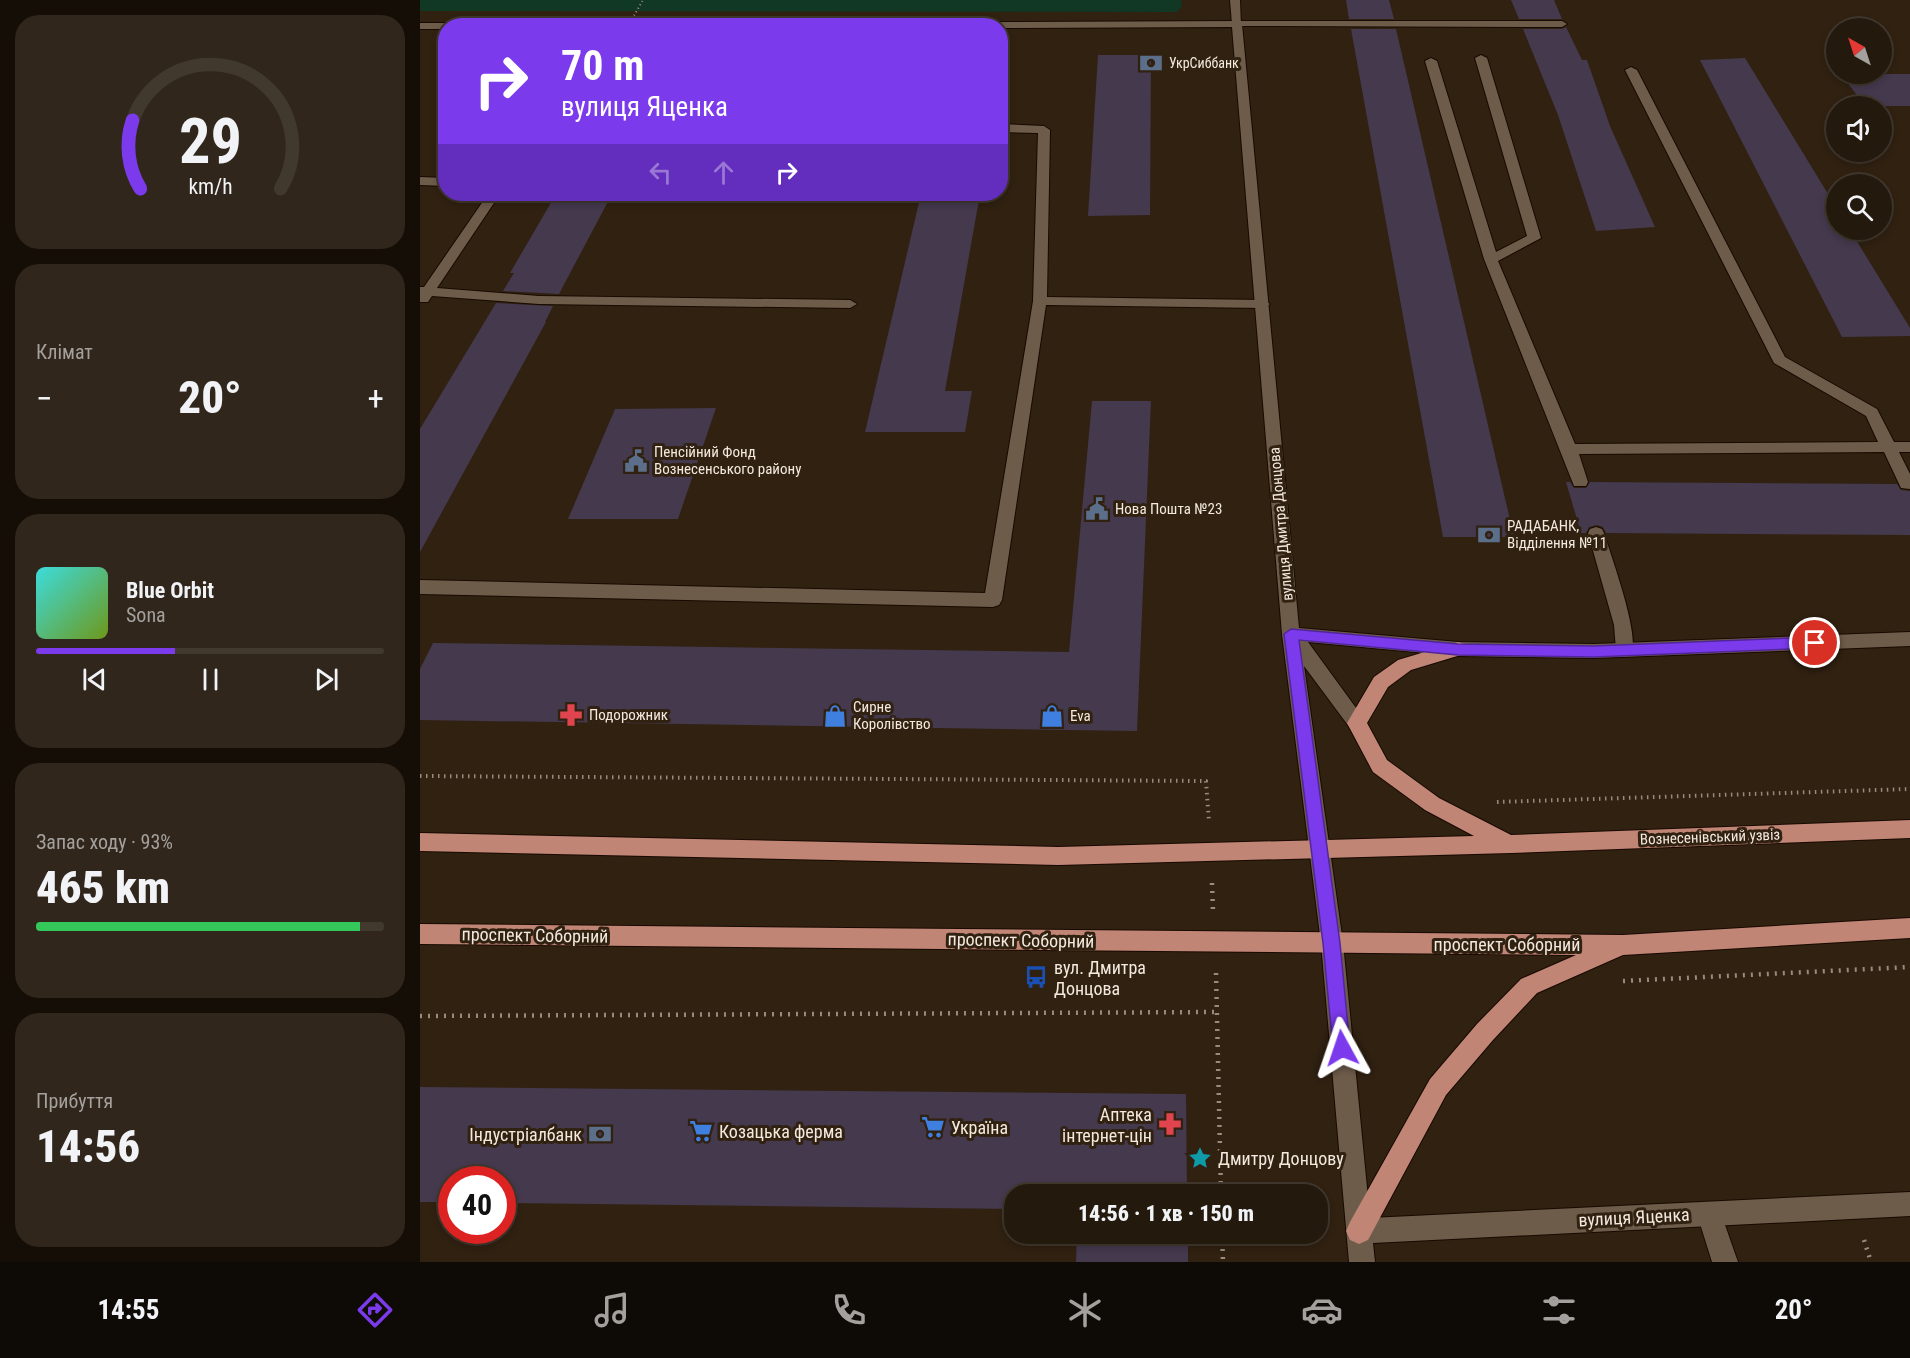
<!DOCTYPE html>
<html lang="uk">
<head>
<meta charset="utf-8">
<style>
	body { margin:0; font-family:"Roboto Condensed",sans-serif; background:#30261b; color:#f1f3f6; height:100vh; display:flex; flex-direction:column; font-size:22px; white-space:nowrap }
	* { box-sizing:border-box; margin:0 }
	p { font-size:20px; color:#a3a09d }
	.icon { flex:none; width:33px; height:33px; fill:none; stroke:currentColor; stroke-width:2; stroke-linecap:round; stroke-linejoin:round }
	.map { position:relative; flex:1; overflow:hidden }
	.sheet { display:flex; flex-direction:column; gap:15px; padding:15px; background:#140e07; width:420px }
	.sheet>* { flex:none }
	.guide { position:absolute; left:18px; top:18px; width:570px; height:183px; border-radius:24px; box-shadow:0 3px 9px #0003,0 0 0 2px #41382e; background:#7c3aed; color:#fff; overflow:hidden }
	.needle { width:39px; rotate:321deg }
	.controls { position:absolute; left:1406px; top:18px; display:grid; gap:12px }
	.controls a { display:grid; place-items:center; width:66px; height:66px; border-radius:50%; background:#24190d; box-shadow:0 3px 9px #0003,0 0 0 2px #41382e; font-size:30px }
	.speed { position:absolute; left:18px; top:1166px; display:flex; gap:12px; font-size:30px; font-weight:700; text-align:center }
	.speed>* { display:grid; place-content:center; width:78px; height:78px; border-radius:50%; background:#24190d; box-shadow:0 3px 9px #0003,0 0 0 2px #41382e; line-height:1 }
	.speed .limit { border:9px solid #d22; background:#fff; color:#111 }
	.pin { position:absolute; display:grid; place-items:center; width:51px; height:51px; color:#fff; margin:-26px; border:3px solid #fff; border-radius:50%; box-shadow:0 2px 6px #0007 }
	.me { position:absolute; width:66px; margin:-33px; rotate:355deg; stroke-linejoin:round; filter:drop-shadow(0 0 4px #0008) }
	.turn { display:flex; align-items:center; gap:21px; height:126px; padding:0 24px; font-size:27px }
	.turn .icon { width:78px; height:78px; stroke-width:2.5 }
	.turn b { display:block; font-size:42px; line-height:51px }
	.lanes { display:flex; align-items:center; height:57px; padding:0 24px; background:#0003; justify-content:center; gap:30px; direction:ltr }
	.lanes .off { opacity:.35 }
	.big { font-size:45px; font-weight:800; line-height:1.1 }
	.sheet .tile { flex:1; display:flex; flex-direction:column; justify-content:center; gap:9px; min-width:0; padding:0 21px; border-radius:24px; background:#30261b }
	.sheet .dial { align-items:center; gap:0 }
	.dial svg { height:156px; overflow:visible; fill:none; stroke:#41382e; stroke-width:7; stroke-linecap:round; text-anchor:middle }
	.dial text { fill:#f1f3f6; stroke:none }
	.song { display:flex; align-items:center; gap:18px }
	.cover { width:72px; height:72px; border-radius:9px; background:linear-gradient(135deg,hsl(180 70% 55%),hsl(80 70% 35%)) }
	.played { height:6px; border-radius:3px; background:linear-gradient(90deg,#7c3aed 40%,#41382e 40%) }
	.keys { display:flex; justify-content:space-around; direction:ltr }
	.heat { display:flex; justify-content:space-between; align-items:center; font-size:33px; direction:ltr }
	.charge { height:9px; border-radius:4px; background:linear-gradient(90deg,#34c759 93%,#41382e 0) }
	.trip { position:absolute; left:584px; top:1184px; width:324px; height:60px; border-radius:24px; background:#24190d; box-shadow:0 3px 9px #0003,0 0 0 2px #41382e; font-weight:800; line-height:60px; text-align:center }
	.dock { display:flex; height:96px; justify-content:space-around; align-items:center; background:#0e0a05; color:#a3a09d }
	.dock .icon { width:42px; height:42px }
	.dock .selected { color:#7c3aed }
	.dock b { font-size:27px; color:#f1f3f6 }
	main { display:flex; flex:1; min-height:0 }
	.map>svg:first-child { display:block }
	.green { fill:#113725 }
	.building { fill:#44394d }
	.lines { fill:none; stroke-linecap:round; stroke-linejoin:round }
	.lane-casing { stroke:#180a00; stroke-width:2 }
	.street-casing { stroke:#180a00; stroke-width:2 }
	.secondary-casing { stroke:#180a00; stroke-width:2 }
	.primary-casing { stroke:#180a00; stroke-width:2 }
	.path-far2 { stroke:#988b7e; stroke-width:2; stroke-dasharray:1 3; stroke-linecap:butt }
	.path-far1 { stroke:#988b7e; stroke-width:4; stroke-dasharray:1.5 4.5; stroke-linecap:butt }
	.path { stroke:#988b7e; stroke-width:4.5; stroke-dasharray:2 6; stroke-linecap:butt }
	.lane { fill:#6e5c4a; fill-rule:evenodd }
	.street { fill:#6e5c4a; fill-rule:evenodd }
	.secondary { fill:#6e5c4a; fill-rule:evenodd }
	.primary { fill:#c18576; fill-rule:evenodd }
	.route { fill:#7c3aed; stroke:#51269a; stroke-width:1.5 }
	.labels { text-anchor:middle; dominant-baseline:central; stroke-width:6; stroke-linejoin:round; paint-order:stroke }
	.far-poi-label { font-size:14px; fill:#f4e9df; stroke:#302111; text-anchor:start }
	.poi-label { font-size:15px; fill:#f4e9df; stroke:#302111; text-anchor:start }
	.street-label { font-size:15px; fill:#f4e9df; stroke:#302111 }
	.near-street-label { font-size:18px; fill:#f4e9df; stroke:#302111 }
	.near-poi-label { font-size:18px; fill:#f4e9df; stroke:#302111; text-anchor:start }
</style>
</head>
<body>
<main>
<section class="sheet">
<div class="tile dial"><svg viewBox="0 0 100 80">
<path d="M14 69A42 42 0 1 1 86 69"/>
<path d="M14 69A42 42 0 0 1 10 34" stroke="#7c3aed"/>
<text x="50" y="56" font-size="32" font-weight="700">29</text>
<text x="50" y="72" font-size="11">km/h</text>
</svg></div>
<div class="tile"><p>Клімат</p>
<div class="heat"><a>−</a><b class="big">20°</b><a>+</a></div>
</div>
<div class="tile">
<div class="song"><i class="cover"></i><div><b>Blue Orbit</b><p>Sona</p></div></div>
<div class="played"></div>
<div class="keys"><svg class="icon" aria-label="previous" viewBox="0 0 24 24"><path d="M18 5L8 12l10 7zM5 5v14"/></svg><svg class="icon" aria-label="pause" viewBox="0 0 24 24"><path d="M8 5v14M16 5v14"/></svg><svg class="icon" aria-label="next" viewBox="0 0 24 24"><path d="M6 5l10 7-10 7zM19 5v14"/></svg></div>
</div>
<div class="tile"><p>Запас ходу · 93%</p><b class="big">465 km</b><div class="charge"></div></div>
<div class="tile"><p>Прибуття</p><b class="big">14:56</b></div>
</section>
<div class="map">
<svg width="1490" height="1262" viewBox="0 0 1490 1262">
	<rect width="100%" height="100%" fill="#302111"/>
	<path class="green" d="M0,0H761L762,6L757,12L0,11Z"/>
	<g class="building">
		<path d="M926,0H969L974,19H929Z"/>
		<path d="M1091,0H1134L1142,19H1099Z"/>
		<path d="M1146,27L1162,60H1167L1190,126L1235,227L1176,231L1138,115L1103,29H1142Z"/>
		<path d="M931,29H976L1094,537H1023Z"/>
		<path d="M678,55H731L730,215L668,216Z"/>
		<path d="M1325,58L1416,207V230H1430L1490,328V336L1422,337L1280,60Z"/>
		<path d="M1421,74H1490V106H1445Z"/>
		<path d="M136,194H192L139,294L83,291L94,273H90Z"/>
		<path d="M501,194H560L525,391H552L545,432H445Z"/>
		<path d="M76,303L133,306L125,322H126L0,552V429Z"/>
		<path d="M672,401H731L717,731L0,720V669L13,643L649,652Z"/>
		<path d="M296,408L258,519H148L195,409Z"/>
		<path d="M1146,482H1150L1154,488H1166L1170,482L1477,484L1481,490L1490,491V535L1186,533L1183,527L1177,525L1169,527L1166,533H1161Z"/>
		<path d="M0,1087L766,1094L767,1194H594V1209L82,1203V1179H32V1202H0Z"/>
		<path d="M657,1233H768V1262H656Z"/>
	</g>
	<g class="lines">
		<g class="lane-casing">
			<g id="lane">
				<path d="M817,21H1142L1147,24L1142,27L813,26L812,24Z"/>
				<path d="M1061,55L1067,58L1121,238L1078,261L1155,444L1458,442L1446,416L1354,363L1205,70L1211,67L1217,70L1365,357L1457,409L1474,442H1490V452H1479L1490,474V489L1481,488L1464,452L1159,454L1168,482L1166,486H1154L1064,259L1005,61L1011,58L1017,61L1076,252L1107,236L1055,58Z"/>
				<path d="M580,124L624,126L630,130L627,297L843,300L850,304L843,308L626,305L582,600L579,605L573,607L0,594V580L565,593L613,301L618,133L580,132Z"/>
				<path d="M0,177L26,178V186L0,185Z"/>
				<path d="M68,194H80L17,288L119,296L430,300L437,304L430,308L119,304L12,296L8,302H0V287H4Z"/>
				<path d="M1176,527L1182,529L1184,533C1191,556 1221,637 1211,655L1205,657L1199,655L1196,650L1194,625L1168,533L1170,529Z"/>
				<path d="M1289,1202L1298,1205L1318,1262H1292L1277,1214L1280,1205Z"/>
			</g>
		</g>
		<g class="street-casing">
			<path id="street" d="M810,0H820L821,26L817,27L812,24Z"/>
		</g>
		<g class="secondary-casing">
			<g id="secondary">
				<path d="M817,21L822,24L879,628L1038,642L1174,644L1490,632V646L1174,658L1038,656L888,642L947,723L944,728L937,731L930,728L884,666L923,943L950,1218L1490,1192V1216L953,1243L955,1262H929L901,943L862,634L812,27L580,28V26H329L334,23Z"/>
				<path d="M0,23H26L31,26H26V29H0Z"/>
			</g>
		</g>
		<g class="primary-casing">
			<g id="primary">
				<path d="M1038,642L1044,644L1047,649L1044,654L991,670L968,687L947,723L967,760L1019,798L1091,835L1490,820V838L1091,853L638,865L0,851V833L638,847L1054,836L1005,810L953,772L927,723L954,677L978,660Z"/>
				<path d="M1490,918V938L1203,955L1117,993L1073,1040L1026,1095L948,1240L939,1244L930,1240L926,1231L930,1222L1010,1079L1057,1024L1101,979L1156,955L0,944V924L1203,935Z"/>
			</g>
		</g>
		<path class="path-far2" d="M208,26L223,0"/>
		<g class="path-far1">
			<path d="M0,776L786,781L789,822"/>
			<path d="M1077,802L1490,789"/>
		</g>
		<g class="path">
			<path d="M792,883L793,911"/>
			<path d="M796,973L801,1194"/>
			<path d="M1203,981L1490,967"/>
			<path d="M0,1016L798,1012"/>
			<path d="M802,1233L803,1262"/>
			<path d="M1444,1240L1451,1262"/>
		</g>
		<use href="#lane" class="lane"/>
		<use href="#street" class="street"/>
		<use href="#secondary" class="secondary"/>
		<use href="#primary" class="primary"/>
	</g>
	<path class="route" d="M871,629L1038,644L1174,646L1395,637L1402,643L1395,648L1174,657L1038,655L879,640L920,943L930,1048L928,1054L922,1056L915,1054L913,1048L903,943L864,634Z"/>
	<defs>
		<g id="bank-bare" transform="scale(1.8)"><path d="M-6-4H6V4H-6ZM0-2.3a2.3 2.3 0 1 0 0 4.6a2.3 2.3 0 1 0 0-4.6Z" fill="#5c6f8a" stroke="#302111" stroke-width="2.5" paint-order="stroke"/></g>
		<g id="civic-bare" transform="scale(1.8)"><path d="M-.6-6.5H3V-4.5H.6V-3L4-1V1h2V6H-6V1h2V-1L-.6-3ZM-1.2 2.5V6h2.4V2.5Z" fill="#5c6f8a" stroke="#302111" stroke-width="2.5" paint-order="stroke"/></g>
		<g id="pharmacy-bare" transform="scale(1.8)"><path d="M-2-6h4v4h4v4h-4v4h-4v-4h-4v-4h4Z" fill="#e0444e" stroke="#302111" stroke-width="2.5" paint-order="stroke"/></g>
		<g id="shop-bare" transform="scale(1.8)"><path d="M-5-2.5h2.3a2.7 3.5 0 0 1 5.4 0H5L5.5 6h-11ZM-1.5-2.5h3a1.5 2.3 0 0 0-3 0Z" fill="#3f7fe0" stroke="#302111" stroke-width="2.5" paint-order="stroke"/></g>
		<g id="bus-bare" transform="scale(1.8)"><path d="M-5-6H5V4H4V6H2V4H-2V6H-4V4H-5ZM-3.5-4V0h7V-4ZM-3.5 1.2v1.5H-2V1.2ZM2 1.2v1.5H3.5V1.2Z" fill="#1a4fb4" stroke="#302111" stroke-width="2.5" paint-order="stroke"/></g>
		<g id="supermarket-bare" transform="scale(1.8)"><path d="M-6-5.5h2.5l.6 2H6L4.5 2H-2.5L-4.4-4H-6ZM-1.5 3.2a1.3 1.3 0 1 0 .1 0ZM3 3.2a1.3 1.3 0 1 0 .1 0Z" fill="#3f7fe0" stroke="#302111" stroke-width="2.5" paint-order="stroke"/></g>
		<g id="sight-bare" transform="scale(1.8)"><path d="M0-6L1.8-2.2L6-1.7L2.9 1.2L3.7 5.4L0 3.3L-3.7 5.4L-2.9 1.2L-6-1.7L-1.8-2.2Z" fill="#0f9aa8" stroke="#302111" stroke-width="2.5" paint-order="stroke"/></g>
	</defs>
	<g fill-rule="evenodd">
		<use href="#bank-bare" x="731" y="63"/>
		<use href="#civic-bare" x="216" y="461"/>
		<use href="#civic-bare" x="677" y="509"/>
		<use href="#bank-bare" x="1069" y="535"/>
		<use href="#pharmacy-bare" x="151" y="715"/>
		<use href="#shop-bare" x="415" y="716"/>
		<use href="#shop-bare" x="632" y="716"/>
		<use href="#bus-bare" x="616" y="977"/>
		<use href="#pharmacy-bare" x="750" y="1124"/>
		<use href="#supermarket-bare" x="513" y="1127"/>
		<use href="#supermarket-bare" x="281" y="1131"/>
		<use href="#bank-bare" x="180" y="1134"/>
		<use href="#sight-bare" x="780" y="1158"/>
	</g>
	<g class="labels">
		<g class="far-poi-label">
			<text x="749" y="63">УкрСиббанк</text>
		</g>
		<g class="poi-label">
			<text x="234" y="452">Пенсійний Фонд<tspan x="234" dy="17">Вознесенського району</tspan></text>
			<text x="695" y="509">Нова Пошта №23</text>
			<text x="1087" y="526">РАДАБАНК,<tspan x="1087" dy="17">Відділення №11</tspan></text>
			<text x="433" y="707">Сирне<tspan x="433" dy="17">Королівство</tspan></text>
			<text x="169" y="715">Подорожник</text>
			<text x="650" y="716">Eva</text>
		</g>
		<g class="street-label">
			<text transform="translate(861 524) rotate(-95)">вулиця Дмитра Донцова</text>
			<text transform="translate(1290 837) rotate(-2)">Вознесенівський узвіз</text>
		</g>
		<g class="near-street-label">
			<text transform="translate(115 935) rotate(1)">проспект Соборний</text>
			<text transform="translate(601 940) rotate(1)">проспект Соборний</text>
			<text x="1087" y="944">проспект Соборний</text>
			<text transform="translate(1214 1217) rotate(-3)">вулиця Яценка</text>
		</g>
		<g class="near-poi-label">
			<text x="634" y="967">вул. Дмитра<tspan x="634" dy="21">Донцова</tspan></text>
			<text x="732" y="1114" text-anchor="end">Аптека<tspan x="732" dy="21">інтернет-цін</tspan></text>
			<text x="531" y="1127">Україна</text>
			<text x="299" y="1131">Козацька ферма</text>
			<text x="162" y="1134" text-anchor="end">Індустріалбанк</text>
			<text x="798" y="1158">Дмитру Донцову</text>
		</g>
	</g>
</svg>
<div class="controls">
<a><svg class="needle" viewBox="-14 -14 28 28"><path d="M0-13l5 13h-10z" fill="#e53935"/><path d="M0 13l5-13h-10z" fill="#a3a09d"/></svg></a>
<a><svg class="icon" aria-label="sound" viewBox="0 0 24 24"><path d="M4 9h4l5-4v14l-5-4H4zM17 9q2 3 0 6"/></svg></a>
<a><svg class="icon" aria-label="search" viewBox="0 0 24 24"><circle cx="10" cy="10" r="6"/><path d="M15 15l6 6"/></svg></a>
</div>
<div class="speed"><div class="limit">40</div></div>
<div class="pin" style="left:1395px;top:643px;background:#d93025"><svg class="icon" aria-label="arrive" viewBox="0 0 24 24"><path d="M6 21V4h12l-3 4 3 4H6"/></svg></div>
<svg class="me" style="left:922px;top:1048px" viewBox="-20 -20 40 40"><path d="M0-17L14 15 0 8-14 15z" fill="#7c3aed" stroke="#fff" stroke-width="4"/></svg>
<div class="trip">14:56 · 1 хв · 150 m</div>
<div class="guide">
<div class="turn"><svg class="icon" aria-label="right" viewBox="0 0 24 24"><path d="M7 20v-9h11M14 6l5 5-5 5"/></svg><div><b>70 m</b>вулиця Яценка</div></div>
<div class="lanes"><svg class="icon off" aria-label="left" viewBox="0 0 24 24"><path d="M17 20v-9H6M10 6l-5 5 5 5"/></svg><svg class="icon off" aria-label="ahead" viewBox="0 0 24 24"><path d="M12 20V5M6 11l6-6 6 6"/></svg><svg class="icon" aria-label="right" viewBox="0 0 24 24"><path d="M7 20v-9h11M14 6l5 5-5 5"/></svg></div>
</div>
</div>
</main>
<nav class="dock">
<b>14:55</b>
<svg class="icon selected" aria-label="directions" viewBox="0 0 24 24"><path d="M12 3l9 9-9 9-9-9zM9 14v-3h6M13 9l2 2-2 2"/></svg>
<svg class="icon" aria-label="music" viewBox="0 0 24 24"><path d="M9 18V5l10-2v13"/><circle cx="6" cy="18" r="3"/><circle cx="16" cy="16" r="3"/></svg>
<svg class="icon" aria-label="phone" viewBox="0 0 24 24"><path d="M5 4h4l2 5-3 2q2 4 5 5l2-3 5 2v4C11 20 4 13 5 4z"/></svg>
<svg class="icon" aria-label="climate" viewBox="0 0 24 24"><path d="M12 3v18M4 7l16 10M4 17L20 7"/></svg>
<svg class="icon" aria-label="car" viewBox="0 0 24 24"><path d="M5 17H2v-5l4-1 3-4h7l3 4 3 1v5h-3M9 17h6M6 11h13"/><circle cx="7" cy="17" r="2"/><circle cx="17" cy="17" r="2"/></svg>
<svg class="icon" aria-label="filters" viewBox="0 0 24 24"><path d="M4 7h16M4 17h16"/><circle cx="9" cy="7" r="2"/><circle cx="15" cy="17" r="2"/></svg>
<b>20°</b>
</nav>
</body>
</html>
